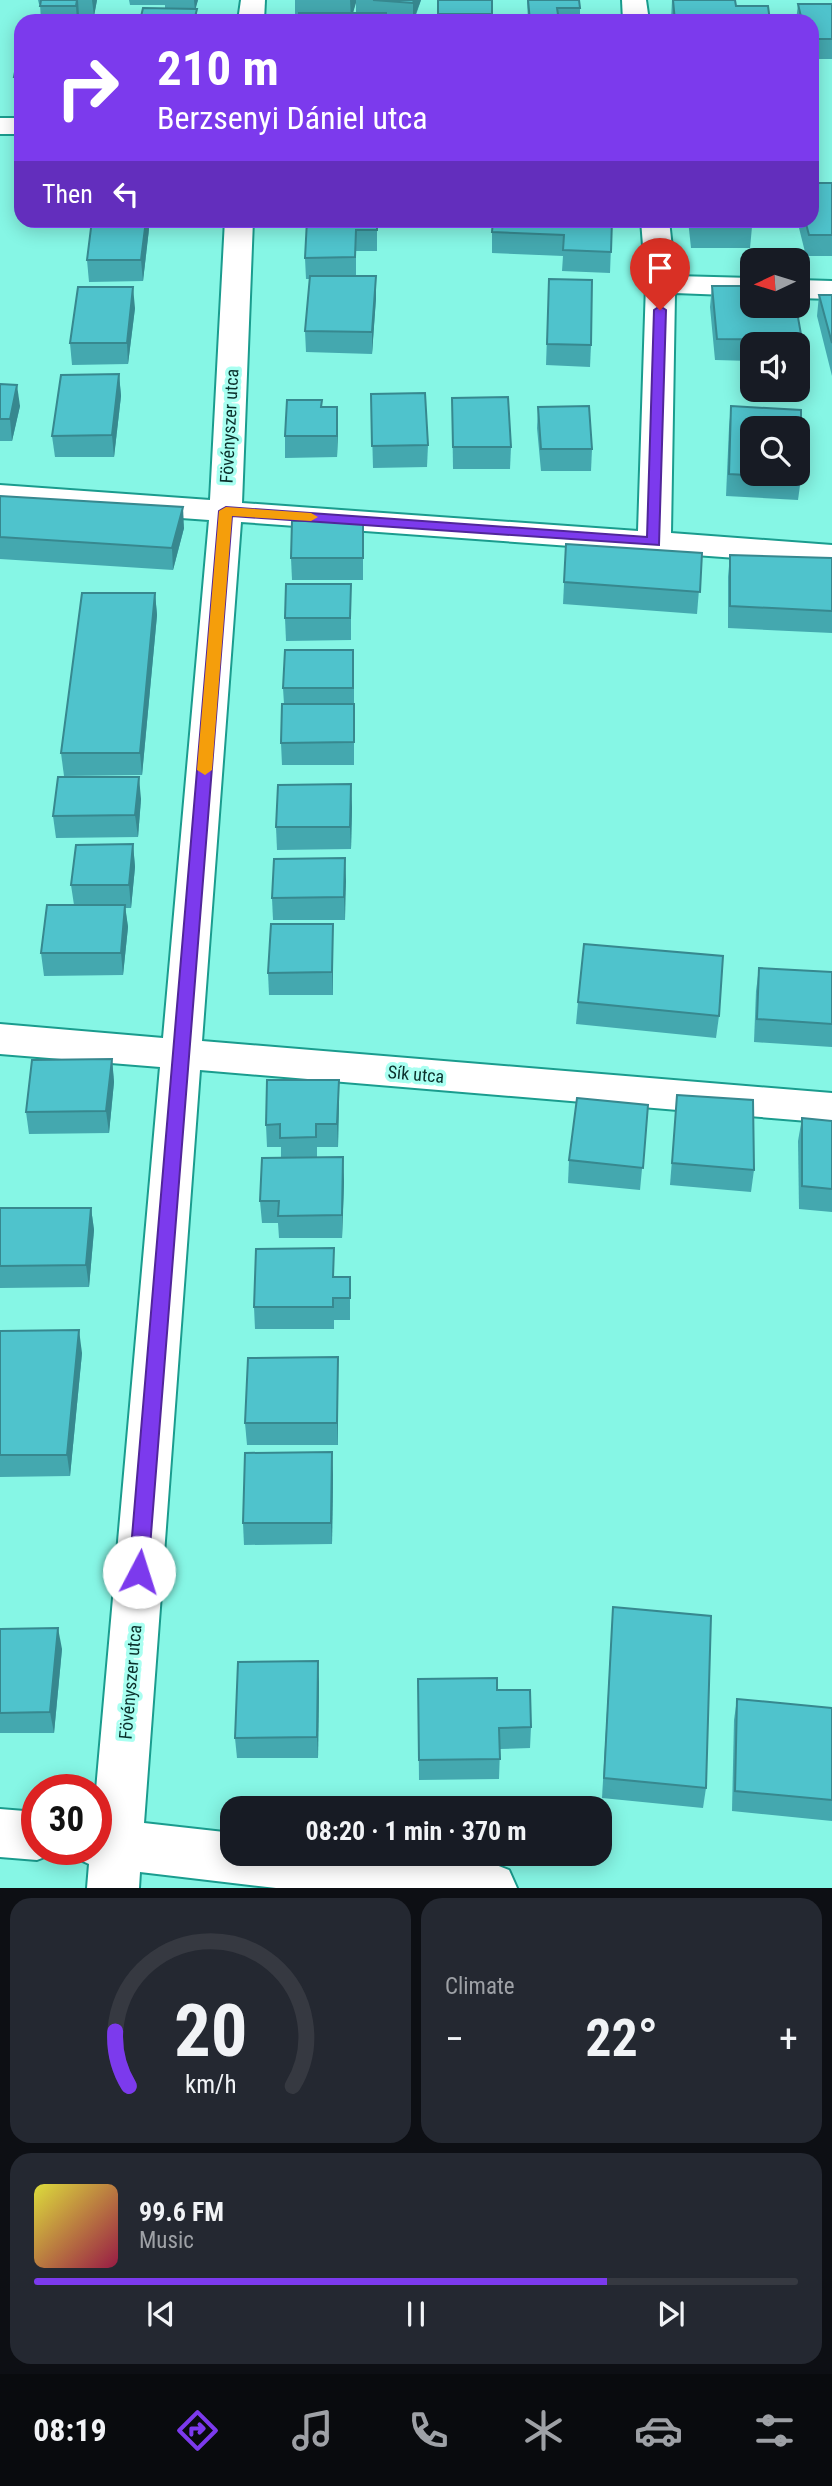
<!DOCTYPE html>
<html lang="en">
<head>
<meta charset="utf-8">
<style>
	body { margin:0; font-family:"Roboto Condensed",sans-serif; background:#242831; color:#f1f3f6; height:100vh; display:flex; flex-direction:column; font-size:26px; white-space:nowrap }
	* { box-sizing:border-box; margin:0 }
	p { font-size:23px; color:#9ea1a6 }
	.icon { flex:none; width:38px; height:38px; fill:none; stroke:currentColor; stroke-width:2; stroke-linecap:round; stroke-linejoin:round }
	.map { position:relative; height:1888px; overflow:hidden }
	.panel { display:flex; flex-direction:column; gap:10px; padding:10px; background:#0d0f14; flex:1 }
	.panel>* { flex:none }
	.hud { position:absolute; left:14px; top:14px; width:805px; height:214px; border-radius:21px; box-shadow:0 4px 18px #0003; background:#7c3aed; color:#fff; overflow:hidden }
	.needle { width:46px; rotate:266deg }
	.tools { position:absolute; left:740px; top:248px; display:grid; gap:14px }
	.tools a { display:grid; place-items:center; width:70px; height:70px; border-radius:14px; background:#171b24; box-shadow:0 4px 18px #0003; font-size:35px }
	.speed { position:absolute; left:21px; top:1774px; display:flex; gap:14px; font-size:35px; font-weight:700; text-align:center }
	.speed>* { display:grid; place-content:center; width:91px; height:91px; border-radius:50%; background:#171b24; box-shadow:0 4px 18px #0003; line-height:1 }
	.speed .limit { border:10px solid #d22; background:#fff; color:#111 }
	.pin { position:absolute; display:grid; place-items:center; width:60px; height:60px; color:#fff; margin:-72px -30px; border-radius:50% 50% 50% 0; rotate:-45deg; box-shadow:0 0 7px #0007 }
	.pin .icon { rotate:45deg }
	.me { position:absolute; width:77px; margin:-38px; rotate:5deg; stroke-linejoin:round; filter:drop-shadow(0 0 5px #0008) }
	.turn { display:flex; align-items:center; gap:24px; height:147px; padding:0 28px; font-size:32px }
	.turn .icon { width:91px; height:91px; stroke-width:2.5 }
	.turn b { display:block; font-size:49px; line-height:60px }
	.then { display:flex; align-items:center; height:66px; padding:0 28px; background:#0003; gap:14px; font-size:26px }
	.big { font-size:52px; font-weight:700; line-height:1.1 }
	.panel .tile { flex:1; display:flex; flex-direction:column; justify-content:center; gap:10px; min-width:0; padding:0 24px; border-radius:21px; background:#242831 }
	.panel .dial { align-items:center; gap:0 }
	.dial svg { height:182px; overflow:visible; fill:none; stroke:#363941; stroke-width:7; stroke-linecap:round; text-anchor:middle }
	.dial text { fill:#f1f3f6; stroke:none }
	.song { display:flex; align-items:center; gap:21px }
	.cover { width:84px; height:84px; border-radius:10px; background:linear-gradient(135deg,hsl(60 70% 55%),hsl(340 70% 35%)) }
	.played { height:7px; border-radius:4px; background:linear-gradient(90deg,#7c3aed 75%,#363941 75%) }
	.keys { display:flex; justify-content:space-around; direction:ltr }
	.heat { display:flex; justify-content:space-between; align-items:center; font-size:38px; direction:ltr }
	.panel .tiles { flex:1; display:grid; gap:10px; grid-template-columns:1fr 1fr }
	.tile:last-child { grid-column:span 2 }
	.trip { position:absolute; left:220px; top:1796px; width:392px; height:70px; border-radius:21px; background:#171b24; box-shadow:0 4px 18px #0003; font-weight:700; line-height:70px; text-align:center }
	.tab-bar { display:flex; height:112px; justify-content:space-around; align-items:center; background:#090b0e; color:#9ea1a6 }
	.tab-bar .icon { width:49px; height:49px }
	.tab-bar .active { color:#7c3aed }
	.tab-bar b { font-size:32px; color:#f1f3f6 }
	.map>svg:first-child { display:block }
	.lines { fill:none; stroke-linecap:round; stroke-linejoin:round }
	.minor-casing { stroke:#1a9c8e; stroke-width:4 }
	.minor { fill:#fff; fill-rule:evenodd }
	.wall { fill:#44a8af }
	.shaded-wall { fill:#37888f }
	.building { fill:#4fc3cc; stroke:#37888f; stroke-width:2; fill-rule:evenodd }
	.route { fill:#7c3aed; stroke:#51269a; stroke-width:2 }
	.slow { fill:#f59e0b }
	.labels { text-anchor:middle; dominant-baseline:central; stroke-width:7; stroke-linejoin:round; paint-order:stroke }
	.street-label { font-size:18px; fill:#0a302b; stroke:#a9fff1 }
</style>
</head>
<body>
<div class="map">
<svg width="832" height="1888" viewBox="0 0 832 1888">
	<rect width="100%" height="100%" fill="#86f6e5"/>
	<g class="lines">
		<g class="minor-casing">
			<g id="minor">
				<path d="M241,0H265L264,21H238Z"/>
				<path d="M622,0H646L649,21H623Z"/>
				<rect x="0" y="118" width="21" height="16"/>
				<path d="M225,220H253L242,503L638,531L646,284L641,220H669L675,276L752,278V296L675,293L671,533L832,545V565L241,522L202,1041L832,1093V1123L200,1070L144,1823L233,1833V1853H405L491,1863L509,1870L517,1888H276L140,1872L139,1888H87L89,1864L78,1859L74,1850H96V1790L160,1067L0,1054V1024L163,1038L209,520L0,505V485L210,500Z"/>
				<path d="M798,280L832,281V299L798,298Z"/>
				<path d="M0,1809L37,1812V1850H57L55,1853L37,1860L0,1857Z"/>
			</g>
		</g>
		<use href="#minor" class="minor"/>
	</g>
	<g class="wall">
		<path d="M38,0H97L94,16H79L78,21H41L40,4H39Z"/>
		<path d="M129,0H198L195,9H197V21H140L165,8V5H130Z"/>
		<path d="M295,0H356L353,13H356V0H421L414,21H299V16H295Z"/>
		<rect x="438" y="0" width="54" height="21"/>
		<path d="M527,0H579L580,8V21H528Z"/>
		<path d="M672,0L736,6L770,21H671Z"/>
		<path d="M798,4H832V59H812V21H796Z"/>
		<path d="M21,62V87H15L14,77Z"/>
		<path d="M832,183V256H806L797,220H812Z"/>
		<path d="M307,220H377V251H356V276L376,298L372,354L306,352L305,331L310,279H306L305,258Z"/>
		<path d="M612,220L610,273L562,271L563,256L492,253V232Z"/>
		<path d="M688,220H751L752,227L750,248H691Z"/>
		<path d="M149,229L143,281L89,282L87,260Z"/>
		<path d="M549,279L591,345L590,367L546,365Z"/>
		<path d="M712,286L802,340L799,361H798V345H752V361L715,360L710,307Z"/>
		<path d="M819,295H832V376L817,316Z"/>
		<path d="M135,308L128,364L72,365L70,343Z"/>
		<path d="M119,374L121,396L114,457H55L52,436Z"/>
		<path d="M0,384L20,406L12,441H0Z"/>
		<path d="M371,394L428,445L427,467L373,468Z"/>
		<path d="M452,398L511,447L510,469H453Z"/>
		<path d="M322,400V407L338,429L337,457L285,458V436Z"/>
		<path d="M731,406L801,478L798,500L726,496L729,428Z"/>
		<path d="M538,407L592,449L591,471H541L537,428Z"/>
		<path d="M0,496L184,528L173,570L0,559Z"/>
		<path d="M363,543V580H292L291,558Z"/>
		<path d="M566,544L702,553L697,614L563,604Z"/>
		<path d="M730,555L832,558V633L728,628V577Z"/>
		<path d="M155,593L157,615L142,775L64,776L61,753Z"/>
		<path d="M351,606V640L286,641L285,618Z"/>
		<path d="M354,672V765H282L281,743L284,704L283,688Z"/>
		<path d="M141,799L138,837L56,838L53,816Z"/>
		<path d="M352,807L351,849L277,850L276,827Z"/>
		<path d="M133,844L135,867L131,908H125L128,927L123,975L44,976L41,953L74,905L71,885Z"/>
		<path d="M345,858V920H273L272,898Z"/>
		<path d="M333,924V995H269L268,973Z"/>
		<path d="M759,968L832,972V1047L754,1042L756,991Z"/>
		<path d="M578,1002L719,1016L716,1038L576,1024Z"/>
		<path d="M112,1059L114,1082L109,1133L29,1134L26,1112Z"/>
		<path d="M339,1080L338,1147H317V1158L344,1180L342,1238H279L278,1223H262L260,1201L281,1158V1147H267L266,1125Z"/>
		<path d="M677,1095L754,1170L751,1192L670,1185Z"/>
		<path d="M648,1105L640,1190L568,1183L569,1160Z"/>
		<path d="M802,1118L832,1121V1212L799,1209L798,1141Z"/>
		<path d="M0,1208H91L94,1230L89,1287L0,1288Z"/>
		<path d="M334,1277H350V1320H334V1329H255L254,1307Z"/>
		<path d="M0,1331L82,1353L70,1476L0,1477Z"/>
		<path d="M338,1379V1445H247L245,1423Z"/>
		<path d="M333,1474L332,1544L244,1545L243,1523Z"/>
		<path d="M613,1607L706,1788L703,1808L602,1798Z"/>
		<path d="M0,1629L62,1649L54,1733H0Z"/>
		<path d="M418,1679L497,1690L531,1727L530,1748L500,1749L499,1779L419,1780Z"/>
		<path d="M319,1682L318,1758H237L235,1738Z"/>
		<path d="M737,1699L832,1708V1821L732,1811L734,1720Z"/>
	</g>
	<g class="shaded-wall">
		<path d="M77,0H78L79,16L78,21H77L76,6Z"/>
		<path d="M92,0H97L94,16Z"/>
		<path d="M194,0H198L195,11Z"/>
		<path d="M350,0H356V3L351,19Z"/>
		<path d="M414,0H421L413,21V3Z"/>
		<path d="M146,220H148L149,229L143,281L141,260Z"/>
		<path d="M376,276V298L372,354V332Z"/>
		<path d="M133,287L135,308L128,364L127,343Z"/>
		<path d="M119,374L121,396L114,457L112,435Z"/>
		<path d="M17,385L20,406L12,441L10,419Z"/>
		<path d="M337,407L338,429L337,457Z"/>
		<path d="M183,507L184,528L173,570L172,548Z"/>
		<path d="M155,593L157,615L142,775L140,753Z"/>
		<path d="M139,777L141,799L138,837L135,815Z"/>
		<path d="M351,784L352,807L351,849L350,827Z"/>
		<path d="M133,844L135,867L131,908L129,885Z"/>
		<path d="M345,858L346,881L345,920L344,897Z"/>
		<path d="M125,905L128,927L123,975L121,953Z"/>
		<path d="M333,924V995L332,972Z"/>
		<path d="M112,1059L114,1082L109,1133L106,1111Z"/>
		<path d="M339,1080V1102L338,1147L337,1124Z"/>
		<path d="M343,1157L344,1180L342,1238V1215Z"/>
		<path d="M91,1208L94,1230L89,1287L86,1265Z"/>
		<path d="M79,1330L82,1353L70,1476L67,1455Z"/>
		<path d="M338,1357V1445L337,1423Z"/>
		<path d="M332,1452L333,1474L332,1544L331,1523Z"/>
		<path d="M58,1628L62,1649L54,1733L50,1712Z"/>
		<path d="M318,1661L319,1682L318,1758L317,1737Z"/>
	</g>
	<g class="building">
		<path d="M41,0H77L76,6H40Z"/>
		<path d="M373,0H414L413,3Z"/>
		<rect x="438" y="0" width="54" height="14"/>
		<path d="M528,0H579L580,8H557L559,21H530Z"/>
		<path d="M673,0H735L736,6H768L770,21H675Z"/>
		<path d="M798,4H832V39H812V21H802Z"/>
		<path d="M143,8L197,9L194,21H140Z"/>
		<rect x="299" y="13" width="87" height="8"/>
		<path d="M17,62H21V77H14Z"/>
		<path d="M812,183H832V235H809L805,220H812Z"/>
		<path d="M92,220H146L141,260H87Z"/>
		<path d="M307,220H377V230H356L355,257L305,258Z"/>
		<path d="M493,220H612L611,252L563,250L564,235L492,232Z"/>
		<path d="M692,220H751L752,227H692Z"/>
		<path d="M310,276H376L372,332L305,331Z"/>
		<path d="M549,279L592,280L591,345L547,344Z"/>
		<path d="M712,286H752V306H796L802,340L717,339Z"/>
		<path d="M78,287H133L127,343H70Z"/>
		<path d="M819,295H832V343Z"/>
		<path d="M119,374L112,435L52,436L61,375Z"/>
		<path d="M0,384L17,385L10,419H0Z"/>
		<path d="M425,393L428,445L372,446L371,394Z"/>
		<path d="M508,397L511,447H453L452,398Z"/>
		<path d="M287,400H322L321,407H337V436H285Z"/>
		<path d="M589,406L592,449H541L538,407Z"/>
		<path d="M731,406L801,410V478L729,474ZM752,429H798V474H752Z"/>
		<path d="M0,496L183,507L172,548L0,537Z"/>
		<path d="M292,521H363V558H291Z"/>
		<path d="M566,544L702,553L700,592L564,582Z"/>
		<path d="M730,555L832,558V611L730,606Z"/>
		<path d="M286,584H351L350,618H285Z"/>
		<path d="M82,593H155L140,753H61Z"/>
		<path d="M285,650H353V688H283Z"/>
		<path d="M282,704H354V742L281,743Z"/>
		<path d="M58,777H139L135,815L53,816Z"/>
		<path d="M351,784L350,827H276L278,785Z"/>
		<path d="M133,844L129,885H71L76,845Z"/>
		<path d="M345,858L344,897L272,898L274,859Z"/>
		<path d="M47,905H125L121,953H41Z"/>
		<path d="M271,924H333L332,972L268,973Z"/>
		<path d="M584,944L723,956L719,1016L578,1002Z"/>
		<path d="M759,968L832,972V1024L757,1019Z"/>
		<path d="M112,1059L106,1111L26,1112L32,1060Z"/>
		<path d="M267,1080H339L337,1124H316V1137L280,1138V1124L266,1125Z"/>
		<path d="M677,1095L753,1100L754,1170L672,1163Z"/>
		<path d="M577,1098L648,1105L643,1168L569,1160Z"/>
		<path d="M802,1118L832,1121V1189L802,1186Z"/>
		<path d="M343,1157L342,1215L278,1216L279,1201H260L262,1158Z"/>
		<path d="M0,1208H91L86,1265L0,1266Z"/>
		<path d="M334,1248L333,1277H350V1298H333V1307H254L256,1249Z"/>
		<path d="M79,1330L67,1455H0V1331Z"/>
		<path d="M338,1357L337,1423H245L248,1358Z"/>
		<path d="M332,1452L331,1523H243L245,1453Z"/>
		<path d="M613,1607L711,1616L706,1788L604,1778Z"/>
		<path d="M58,1628L50,1712L0,1713V1629Z"/>
		<path d="M318,1661L317,1737L235,1738L238,1662Z"/>
		<path d="M497,1678V1690H530L531,1727L499,1728L500,1759L419,1760L418,1679Z"/>
		<path d="M737,1699L832,1708V1800L735,1791Z"/>
	</g>
	<path class="route" d="M660,306L666,310L659,545L232,516L148,1572L146,1578L139,1580L132,1578L129,1572L219,511L226,507L647,537L654,310Z"/>
	<path class="slow" d="M226,507L311,513L318,517L311,521L232,516L212,770L205,775L197,770L219,511Z"/>
	<g class="labels">
		<g class="street-label">
			<text transform="translate(229 426) rotate(-87)">Fövényszer utca</text>
			<text transform="translate(416 1074) rotate(5)">Sík utca</text>
			<text transform="translate(130 1682) rotate(-85)">Fövényszer utca</text>
		</g>
	</g>
</svg>
<div class="tools">
<a><svg class="needle" viewBox="-14 -14 28 28"><path d="M0-13l5 13h-10z" fill="#e53935"/><path d="M0 13l5-13h-10z" fill="#9ea1a6"/></svg></a>
<a><svg class="icon" aria-label="sound" viewBox="0 0 24 24"><path d="M4 9h4l5-4v14l-5-4H4zM17 9q2 3 0 6"/></svg></a>
<a><svg class="icon" aria-label="search" viewBox="0 0 24 24"><circle cx="10" cy="10" r="6"/><path d="M15 15l6 6"/></svg></a>
</div>
<div class="speed"><div class="limit">30</div></div>
<div class="pin" style="left:660px;top:310px;background:#d93025"><svg class="icon" aria-label="arrive" viewBox="0 0 24 24"><path d="M6 21V4h12l-3 4 3 4H6"/></svg></div>
<svg class="me" style="left:139px;top:1572px" viewBox="-20 -20 40 40"><circle r="19" fill="#fff"/><path d="M0-13L10 11 0 6-10 11z" fill="#7c3aed"/></svg>
<div class="trip">08:20 · 1 min · 370 m</div>
<div class="hud">
<div class="turn"><svg class="icon" aria-label="right" viewBox="0 0 24 24"><path d="M7 20v-9h11M14 6l5 5-5 5"/></svg><div><b>210 m</b>Berzsenyi Dániel utca</div></div>
<div class="then">Then<svg class="icon" aria-label="left" viewBox="0 0 24 24"><path d="M17 20v-9H6M10 6l-5 5 5 5"/></svg></div>
</div>
</div>
<section class="panel">
<div class="tiles">
<div class="tile dial"><svg viewBox="0 0 100 80">
<path d="M14 69A42 42 0 1 1 86 69"/>
<path d="M14 69A42 42 0 0 1 8 45" stroke="#7c3aed"/>
<text x="50" y="56" font-size="32" font-weight="700">20</text>
<text x="50" y="72" font-size="11">km/h</text>
</svg></div>
<div class="tile"><p>Climate</p>
<div class="heat"><a>−</a><b class="big">22°</b><a>+</a></div>
</div>
<div class="tile">
<div class="song"><i class="cover"></i><div><b>99.6 FM</b><p>Music</p></div></div>
<div class="played"></div>
<div class="keys"><svg class="icon" aria-label="previous" viewBox="0 0 24 24"><path d="M18 5L8 12l10 7zM5 5v14"/></svg><svg class="icon" aria-label="pause" viewBox="0 0 24 24"><path d="M8 5v14M16 5v14"/></svg><svg class="icon" aria-label="next" viewBox="0 0 24 24"><path d="M6 5l10 7-10 7zM19 5v14"/></svg></div>
</div>
</div>
</section>
<nav class="tab-bar">
<b>08:19</b>
<svg class="icon active" aria-label="directions" viewBox="0 0 24 24"><path d="M12 3l9 9-9 9-9-9zM9 14v-3h6M13 9l2 2-2 2"/></svg>
<svg class="icon" aria-label="music" viewBox="0 0 24 24"><path d="M9 18V5l10-2v13"/><circle cx="6" cy="18" r="3"/><circle cx="16" cy="16" r="3"/></svg>
<svg class="icon" aria-label="phone" viewBox="0 0 24 24"><path d="M5 4h4l2 5-3 2q2 4 5 5l2-3 5 2v4C11 20 4 13 5 4z"/></svg>
<svg class="icon" aria-label="climate" viewBox="0 0 24 24"><path d="M12 3v18M4 7l16 10M4 17L20 7"/></svg>
<svg class="icon" aria-label="car" viewBox="0 0 24 24"><path d="M5 17H2v-5l4-1 3-4h7l3 4 3 1v5h-3M9 17h6M6 11h13"/><circle cx="7" cy="17" r="2"/><circle cx="17" cy="17" r="2"/></svg>
<svg class="icon" aria-label="filters" viewBox="0 0 24 24"><path d="M4 7h16M4 17h16"/><circle cx="9" cy="7" r="2"/><circle cx="15" cy="17" r="2"/></svg>
</nav>
</body>
</html>
